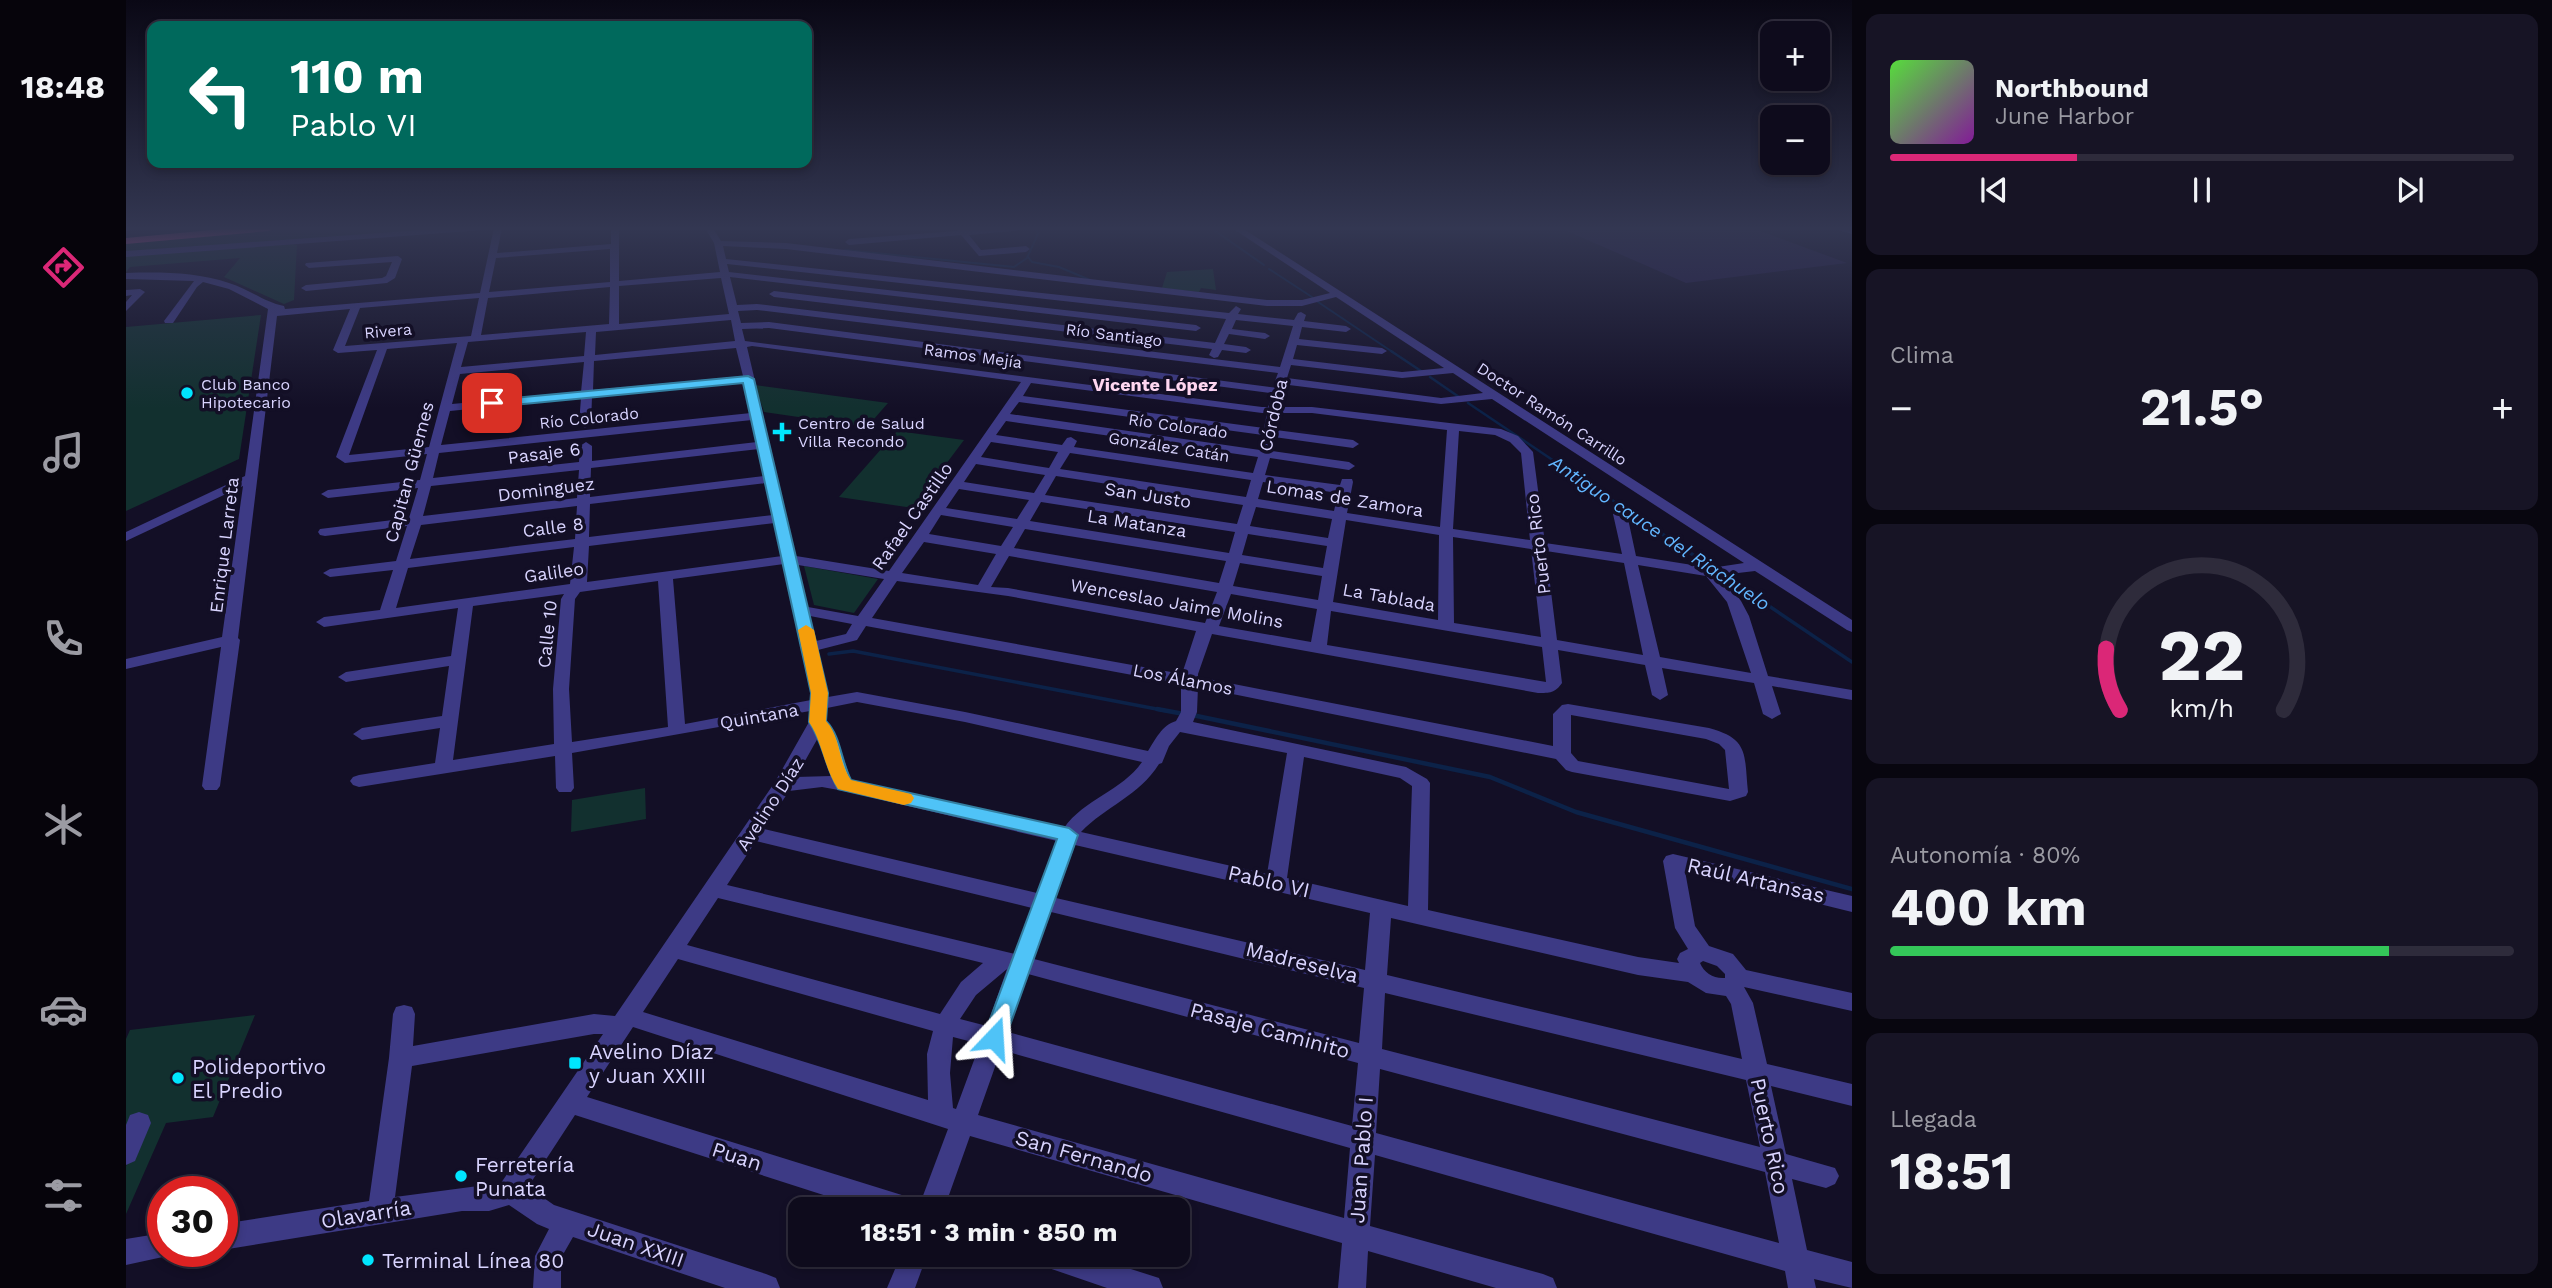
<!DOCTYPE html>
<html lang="es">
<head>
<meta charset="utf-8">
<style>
	body { margin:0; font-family:"Work Sans",sans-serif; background:#171425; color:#f1f3f6; height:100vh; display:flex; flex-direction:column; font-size:26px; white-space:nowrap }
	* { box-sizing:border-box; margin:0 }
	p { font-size:23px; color:#9b9ba3 }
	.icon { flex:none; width:38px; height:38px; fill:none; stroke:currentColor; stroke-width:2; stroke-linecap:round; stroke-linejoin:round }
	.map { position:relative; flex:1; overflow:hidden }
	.panel { display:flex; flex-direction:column; gap:14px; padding:14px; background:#08060f; width:700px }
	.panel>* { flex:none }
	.top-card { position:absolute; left:21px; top:21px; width:665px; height:147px; border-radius:14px; box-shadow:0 4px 10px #0003,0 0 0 2px #2e2b3b; background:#00695c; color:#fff; overflow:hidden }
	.fabs { position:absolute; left:1634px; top:21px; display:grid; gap:14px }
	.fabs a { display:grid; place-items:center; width:70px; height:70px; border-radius:14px; background:#0e0b1c; box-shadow:0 4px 10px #0003,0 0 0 2px #2e2b3b; font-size:35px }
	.speed { position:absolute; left:21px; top:1176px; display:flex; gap:14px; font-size:35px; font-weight:700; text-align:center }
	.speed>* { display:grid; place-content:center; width:91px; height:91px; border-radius:50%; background:#0e0b1c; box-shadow:0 4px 10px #0003,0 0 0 2px #2e2b3b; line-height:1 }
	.speed .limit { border:10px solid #d22; background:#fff; color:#111 }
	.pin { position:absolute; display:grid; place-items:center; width:60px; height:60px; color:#fff; margin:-30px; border-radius:14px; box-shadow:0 4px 10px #0006 }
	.me { position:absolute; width:77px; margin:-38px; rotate:20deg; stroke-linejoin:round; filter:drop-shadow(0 0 5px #0008) }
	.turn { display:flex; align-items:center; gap:24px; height:147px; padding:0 28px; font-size:32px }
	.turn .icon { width:91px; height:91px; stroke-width:2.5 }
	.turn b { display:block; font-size:49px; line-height:60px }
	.big { font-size:52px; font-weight:700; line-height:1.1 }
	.panel .widget { flex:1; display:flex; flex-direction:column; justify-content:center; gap:10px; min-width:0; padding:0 24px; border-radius:14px; background:#171425 }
	.panel .dial { align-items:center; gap:0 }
	.dial svg { height:182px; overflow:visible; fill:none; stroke:#2e2b3b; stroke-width:7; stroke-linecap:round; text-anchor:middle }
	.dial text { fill:#f1f3f6; stroke:none }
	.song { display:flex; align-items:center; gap:21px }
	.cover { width:84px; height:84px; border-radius:10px; background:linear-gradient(135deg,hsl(110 70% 55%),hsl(290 70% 35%)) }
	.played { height:7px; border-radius:4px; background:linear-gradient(90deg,#db2777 30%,#2e2b3b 30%) }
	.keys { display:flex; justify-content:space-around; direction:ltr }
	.heat { display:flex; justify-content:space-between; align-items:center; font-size:38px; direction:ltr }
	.charge { height:10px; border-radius:5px; background:linear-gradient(90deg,#34c759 80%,#2e2b3b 0) }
	.trip { position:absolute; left:662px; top:1197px; width:402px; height:70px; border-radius:14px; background:#0e0b1c; box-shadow:0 4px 10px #0003,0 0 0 2px #2e2b3b; font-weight:700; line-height:70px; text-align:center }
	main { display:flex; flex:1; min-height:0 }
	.tab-bar { display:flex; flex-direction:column; width:126px; justify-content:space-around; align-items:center; background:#06040b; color:#9b9ba3 }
	.tab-bar .icon { width:49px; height:49px }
	.tab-bar .active { color:#db2777 }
	.tab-bar b { font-size:32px; color:#f1f3f6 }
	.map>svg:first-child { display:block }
	.green { fill:#12302f; fill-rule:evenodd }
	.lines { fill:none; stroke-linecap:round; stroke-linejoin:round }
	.stream-far3 { stroke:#0c2248; stroke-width:2 }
	.stream-far2 { stroke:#0c2248; stroke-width:2.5 }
	.stream-far1 { stroke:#0c2248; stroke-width:3.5 }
	.stream { stroke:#0c2248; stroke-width:4.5 }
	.building { fill:#241b47 }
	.minor { fill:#3d3a85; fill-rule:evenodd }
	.highway { fill:#ff4fa3; fill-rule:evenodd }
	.route { fill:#4fc3f7; stroke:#337fa1; stroke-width:2 }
	.slow { fill:#f59e0b }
	.poi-dot { fill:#00e5ff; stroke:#130f26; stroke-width:2.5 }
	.labels { text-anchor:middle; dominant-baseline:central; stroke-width:7; stroke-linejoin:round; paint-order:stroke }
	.far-street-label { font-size:16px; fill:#d9d4ff; stroke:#130f26 }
	.far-poi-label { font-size:16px; fill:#d9d4ff; stroke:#130f26; text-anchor:start }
	.far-quarter-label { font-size:18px; font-weight:bold; fill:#ffd6f0; stroke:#130f26 }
	.street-label { font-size:18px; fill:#d9d4ff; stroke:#130f26 }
	.water-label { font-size:19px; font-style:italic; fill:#62b6ff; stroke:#130f26 }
	.near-street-label { font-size:21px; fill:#d9d4ff; stroke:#130f26 }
	.near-poi-label { font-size:21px; fill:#d9d4ff; stroke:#130f26; text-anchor:start }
</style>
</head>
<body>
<main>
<nav class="tab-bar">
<b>18:48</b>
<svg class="icon active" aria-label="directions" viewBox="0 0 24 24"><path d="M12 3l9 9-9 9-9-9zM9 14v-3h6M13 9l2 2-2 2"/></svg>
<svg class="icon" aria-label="music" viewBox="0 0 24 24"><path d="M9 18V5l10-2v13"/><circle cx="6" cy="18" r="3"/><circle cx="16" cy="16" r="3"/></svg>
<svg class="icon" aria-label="phone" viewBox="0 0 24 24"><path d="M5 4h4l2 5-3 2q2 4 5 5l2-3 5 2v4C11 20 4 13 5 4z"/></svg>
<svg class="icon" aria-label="climate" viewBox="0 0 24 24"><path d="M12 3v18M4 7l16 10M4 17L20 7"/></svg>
<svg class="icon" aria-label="car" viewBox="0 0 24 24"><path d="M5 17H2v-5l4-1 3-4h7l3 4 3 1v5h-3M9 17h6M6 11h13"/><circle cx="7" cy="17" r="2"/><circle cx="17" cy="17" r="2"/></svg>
<svg class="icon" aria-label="filters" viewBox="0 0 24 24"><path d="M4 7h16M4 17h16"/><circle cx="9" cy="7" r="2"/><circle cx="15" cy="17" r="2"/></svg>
</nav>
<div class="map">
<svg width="1726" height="1288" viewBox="0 0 1726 1288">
	<rect width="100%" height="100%" fill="#130f26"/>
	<g class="green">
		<path d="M172,228H340L0,253V243Z"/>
		<path d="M167,244L171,245L168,300L158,304L98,277L0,272V256ZM114,258L98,277L0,272L4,267Z"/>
		<path d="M1087,269L1090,290L1075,288L1073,292L1036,288L1041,272Z"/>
		<path d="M135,315L113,459L0,511V327Z"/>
		<path d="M629,385L762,403L741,427L638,412Z"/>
		<path d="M771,431L838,440L787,508L713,497Z"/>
		<path d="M678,566L752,579L728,613L688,605Z"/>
		<path d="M519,788L520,819L445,832L446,800Z"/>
		<path d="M129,1015L87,1117L40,1123L0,1214V1166L19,1126L0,1127V1039L4,1030Z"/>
	</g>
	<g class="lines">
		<g class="stream-far3">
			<path d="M1085,228L1138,265"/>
			<path d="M719,250L888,267L901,258L912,234L909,228"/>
			<path d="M902,257L906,262L933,267L964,280"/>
			<path d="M1143,269L1186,297"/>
			<path d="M1192,302L1268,353"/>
		</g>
		<g class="stream-far2">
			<path d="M1265,351L1295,371"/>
			<path d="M1304,377L1333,397"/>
			<path d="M1342,403L1501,510"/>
		</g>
		<g class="stream-far1">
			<path d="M1499,509L1588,569"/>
			<path d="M1594,573L1726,662"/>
			<path d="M703,654L727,651L1041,711"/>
		</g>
		<g class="stream">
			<path d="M1031,709L1058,714"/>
			<path d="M1066,715L1364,777L1450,812L1726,889"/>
		</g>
	</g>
	<path class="building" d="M1434,228H1626L1721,263L1560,283Z"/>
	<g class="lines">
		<g class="minor">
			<path d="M0,228H15L0,231Z"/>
			<path d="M323,228H361L357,230L0,257V251Z"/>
			<path d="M368,228H376L371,253L485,244V228H493V281L594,272L588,243L579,228H587L595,241L660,243L1141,300H1176L1204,293L1106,228H1116L1726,620V632L1721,630L1629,571L1595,575L1615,601L1623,616L1642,676L1726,690V700L1646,686L1655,714L1646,719L1637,714L1628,683L1536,668L1542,695L1534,700L1526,695L1519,665L1432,650L1436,683C1429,693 1424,693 1412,693L1086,634L1072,674V677L1427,746V714L1436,705L1442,704L1583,728C1624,739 1618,755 1622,792L1620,796L1604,801L1446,772L1440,770L1430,759L1072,687L1071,712L1067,722L1280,767L1301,779L1304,783L1302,910L1512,957L1553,963L1551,959L1554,953L1562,949L1549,928L1537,861L1540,856L1547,854L1726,896V912L1559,871L1569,926L1583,946L1607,954L1620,970L1726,993V1011L1618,987L1627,1003L1641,1064L1726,1084V1106L1645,1086L1660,1154L1709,1168L1713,1176L1709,1184L1700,1188L1666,1179L1681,1250L1726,1262V1288L1688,1279L1690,1288H1662L1659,1271L1249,1155L1244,1226L1417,1274L1427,1278L1431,1288H1370L1242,1251L1240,1288H1212L1216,1243L844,1136L818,1209H792L822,1129L507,1027L461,1097L779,1196L788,1200L792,1209H741L449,1115L402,1187L428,1205L640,1274L650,1278L654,1288H599L447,1237L435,1258V1288H407L409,1256L423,1229L411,1224L383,1205L363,1211H336L96,1250V1224L243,1201L263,1058L267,1014L270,1007L278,1005L286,1007L289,1014L287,1046L468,1014L489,1016L649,782L683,722L684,711L446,753L448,788L445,792H433L430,788L429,756L233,787L227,785L224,781L227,777L233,775L309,763L314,728L236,740L227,734L236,728L316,716L323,666L220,682L212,677L220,672L325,656L332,608L198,627L190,622L198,617L254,610L267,570L204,577L197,573L204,569L270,561L281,526L199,536L194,535L192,532L194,529L283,518L292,488L202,498L195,494L202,490L294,480L301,454L219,463L210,457L251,350L212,353L207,350L224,309L151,316L112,638L114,640L94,786L91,790H79L76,786L95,647L0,669V659L96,637L117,486L0,541V532L119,476L142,309L103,289L77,282L71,287L47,323H39L38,321L68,281L0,279V273C35,272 70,272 103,283C123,289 138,302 158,306L159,309L354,293ZM597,246L660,249L1141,306H1176L1210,297L1318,368L1276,372L1167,359L1171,345L1256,354L1261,351L1256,348L1173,339L1176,327L1220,332L1225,329L1220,326L1178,321L1180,315L1175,312L1172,313L1168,320L1112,314L1115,309L1110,306L1103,313L600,259ZM484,249V282L363,292L370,258ZM601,264L1100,319L1089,343L648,291L643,294L648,297L1086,349L1083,355L1088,358L1092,357L1096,350L1120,353L1125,350L1120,347L1098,344L1103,334L1139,339L1144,336L1139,333L1106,329L1110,320L1167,326L1154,367L631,304L611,305L604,277L1070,331L1075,328L1070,325L603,272ZM595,278L603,314L493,324V286ZM484,287L483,324L355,335L362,298ZM353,298L345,336L219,346L234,308ZM631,310L1152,373L1149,381L1155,384L1315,404L1366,399L1618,563L1585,568L1510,556L1501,514L1494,510L1487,514L1496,554L1419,543L1407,452L1392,436L1375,429L1186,407H1154L1155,402L1149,399L1145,400L1142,407H1136L619,341L616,329L643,328L1152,394L1158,391L1152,388L643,322L615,323L612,311ZM605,320L609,341L469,355L470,332ZM460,332L458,356L335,367L342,342ZM331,343L303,447L223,455L261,349ZM626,346L895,382L763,571L670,556L621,347ZM610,348L617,376L467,390L468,361ZM458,362L455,392L326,404L334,374ZM1165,365L1276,378L1327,373L1357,393L1315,398L1161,378ZM618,383L625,413L315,445L324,411L455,398L453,424L459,428L465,424L466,397ZM905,383L1136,413H1141L1138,428L897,396ZM893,402L1137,435L1134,450L884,414ZM1153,413H1186L1321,430L1314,527L1221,513L1227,482L1226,479H1216L1214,485L1139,475L1144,458L1223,470L1229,466L1223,462L1146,451L1148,437L1227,448L1233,444L1227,440L1150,430ZM626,420L631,442L466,461V446L460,442L454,446L453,462L307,478L313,453ZM880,421L1132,457L1127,473L948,447L951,441L945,437L941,438L936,445L870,435ZM1333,431L1369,435L1384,442L1395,453L1404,540L1327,529ZM865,442L932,452L923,468L855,457ZM633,449L638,476L464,497L465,468ZM944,453L1125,480L1120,497L934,469ZM850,464L919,475L908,493L838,482ZM453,470L451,498L297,516L305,486ZM930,476L1117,505L1111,524L919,495ZM1137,482L1212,493L1208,511L1132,499ZM640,483L647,515L463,537L464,504ZM833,489L903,500L891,519L820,508ZM915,502L1109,532L1103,553L904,521ZM451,506L449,539L284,559L295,525ZM1130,507L1206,519L1202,538L1124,526ZM815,515L887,527L875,546L803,534ZM1220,520L1313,535L1312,620L1207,602ZM649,523L656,556L461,582L463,546ZM899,529L1100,561L1093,583L888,548ZM1122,534L1201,546L1197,568L1116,555ZM1327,537L1405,549L1415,637L1328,623ZM798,542L870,554L852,585L776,573ZM448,547L444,584L270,608L282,568ZM1420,551L1498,563L1517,655L1431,640ZM883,556L1091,592L1079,623L882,588L865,587ZM1114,563L1196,576L1192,600L1107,586ZM658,564L686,693L685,700L559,724L547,579ZM672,565L758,579L732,616L682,607ZM1512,565L1580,576L1601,602L1625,673L1534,657ZM532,581L542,727L446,742L443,689L449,599L454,592ZM771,581L882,596L1070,631L1056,674L746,618ZM438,594L435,599L427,689L428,744L327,760L347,606ZM1105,594L1191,609L1185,642L1093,626ZM1205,611L1416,647L1420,682L1201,645ZM684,616L726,624L720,634L690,641ZM740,626L1055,684V712L1050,721C1036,725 1029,740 1022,751L839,712L731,692L702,697L692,650L731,640ZM731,702L839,722L1016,762C996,791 958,799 938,828L725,780L709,734L701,721V708ZM1445,715L1580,739L1593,744L1599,750L1603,789L1452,761L1445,753ZM1054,732L1161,753L1141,874L955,832C980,806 1013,796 1033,764L1036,763L1043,746ZM693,736L705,776L670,777ZM1178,757L1274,778L1286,786L1282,906L1161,878ZM696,787L718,791L931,841L911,893L638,829L663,791ZM630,841L906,908L889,954L601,885ZM949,845L1244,913L1239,970L930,898ZM592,898L857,963L835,982L814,1014L561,945ZM925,912L1238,988L1233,1043L908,959ZM1265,918L1512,975L1562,982L1580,993L1600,996L1605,1004L1616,1059L1261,975ZM552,959L807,1031L801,1054L802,1100L517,1012ZM1577,961L1591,966L1599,974V978C1588,979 1578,973 1574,963ZM881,969L861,1026L834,1019L850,995ZM902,974L1232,1063L1226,1126L882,1032ZM1259,993L1620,1080L1634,1147L1256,1049ZM468,1034H477L375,1183L269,1197L286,1066ZM827,1037L854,1044L830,1109L827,1108L824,1073ZM875,1050L1224,1148L1218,1218L852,1115ZM1254,1069L1639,1172L1653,1243L1250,1133Z"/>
			<path d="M829,228L839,230L900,228L896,230L843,235L855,250L900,246L904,249L900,252L853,256L835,235L723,245L719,242L723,239L831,231Z"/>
			<path d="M1711,228L1726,229V234L1712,230Z"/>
			<path d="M272,256L276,259L269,278L261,283L180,291L175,288L180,285L256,278L260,276L266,262L183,268L179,265L180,263Z"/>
			<path d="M0,290L14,289L19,292L0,311V302L6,295L0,296Z"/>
			<path d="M13,1112L22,1115L25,1123L9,1161L0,1165V1125L4,1115Z"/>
			<path d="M37,1233V1251H48L46,1255L0,1265V1239Z"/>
			<path d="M775,1255H801L789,1288H761Z"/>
			<path d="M907,1255H961L1033,1278L1037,1288H981L911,1264Z"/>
		</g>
		<path class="highway" d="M107,228H148L143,231L0,244V238Z"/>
	</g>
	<linearGradient id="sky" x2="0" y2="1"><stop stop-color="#0a0815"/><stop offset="0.56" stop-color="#333752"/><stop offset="1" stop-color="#333752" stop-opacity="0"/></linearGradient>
	<rect width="1726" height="408" fill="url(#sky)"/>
	<path class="route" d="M622,376L628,379L702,693L700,721C715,736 715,761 725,780L943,828L952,835L877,1045L868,1047L860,1045L857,1038L931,839L712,789C699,767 697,742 683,722L685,693L617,383L366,407L360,403L366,400Z"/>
	<path class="slow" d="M680,625L688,630L702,693L700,721C715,737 712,762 725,780L785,794L788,798L785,803L778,805L712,789C698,768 697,743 683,722L685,693L672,630Z"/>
	<g class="poi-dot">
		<circle cx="61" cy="393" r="7"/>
		<path d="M652.5 421.5h7v7h7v7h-7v7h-7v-7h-7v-7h7z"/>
		<rect x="442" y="1056" width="14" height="14" rx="3.5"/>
		<circle cx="52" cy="1078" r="7"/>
		<circle cx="335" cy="1176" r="7"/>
		<circle cx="242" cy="1260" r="7"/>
	</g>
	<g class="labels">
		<g class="far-street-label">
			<text transform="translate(262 331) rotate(-5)">Rivera</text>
			<text transform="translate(988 335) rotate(7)">Río Santiago</text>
			<text transform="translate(847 356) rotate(8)">Ramos Mejía</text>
			<text transform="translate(1426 414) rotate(33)">Doctor Ramón Carrillo</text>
			<text transform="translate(463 418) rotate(-6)">Río Colorado</text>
			<text transform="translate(1052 426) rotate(8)">Río Colorado</text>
			<text transform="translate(1043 447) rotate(9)">González Catán</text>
		</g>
		<g class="far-poi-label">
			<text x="75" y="384">Club Banco<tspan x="75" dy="18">Hipotecario</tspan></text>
			<text x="672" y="423">Centro de Salud<tspan x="672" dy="18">Villa Recondo</tspan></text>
		</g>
		<g class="far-quarter-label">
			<text x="1029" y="384">Vicente López</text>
		</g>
		<g class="street-label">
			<text transform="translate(1147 415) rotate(-77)">Córdoba</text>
			<text transform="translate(418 453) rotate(-7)">Pasaje 6</text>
			<text transform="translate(283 472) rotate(-75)">Capitan Güemes</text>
			<text transform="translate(420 489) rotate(-7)">Dominguez</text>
			<text transform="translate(1022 495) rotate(9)">San Justo</text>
			<text transform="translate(1219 498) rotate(9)">Lomas de Zamora</text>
			<text transform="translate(786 516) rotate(-55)">Rafael Castillo</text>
			<text transform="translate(1011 523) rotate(9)">La Matanza</text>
			<text transform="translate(427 527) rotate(-7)">Calle 8</text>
			<text transform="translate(1412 544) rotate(-97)">Puerto Rico</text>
			<text transform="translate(98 545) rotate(-83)">Enrique Larreta</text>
			<text transform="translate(428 572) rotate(-8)">Galileo</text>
			<text transform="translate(1263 597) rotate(10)">La Tablada</text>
			<text transform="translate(1051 603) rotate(10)">Wenceslao Jaime Molins</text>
			<text transform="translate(421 634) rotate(-84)">Calle 10</text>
			<text transform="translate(1057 679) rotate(11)">Los Álamos</text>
			<text transform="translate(633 716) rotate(-10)">Quintana</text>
			<text transform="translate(644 804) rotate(-57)">Avelino Díaz</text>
		</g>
		<g class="water-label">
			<text transform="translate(1534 533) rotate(34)">Antiguo cauce del Riachuelo</text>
		</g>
		<g class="near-street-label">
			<text transform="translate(1630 880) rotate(13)">Raúl Artansas</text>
			<text transform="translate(1143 881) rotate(13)">Pablo VI</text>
			<text transform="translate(1176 962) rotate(14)">Madreselva</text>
			<text transform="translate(1144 1030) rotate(15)">Pasaje Caminito</text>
			<text transform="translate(1644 1136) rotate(78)">Puerto Rico</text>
			<text transform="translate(611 1156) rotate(18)">Puan</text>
			<text transform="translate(958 1156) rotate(16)">San Fernando</text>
			<text transform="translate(1235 1160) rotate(-86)">Juan Pablo I</text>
			<text transform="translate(240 1214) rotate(-9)">Olavarría</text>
			<text transform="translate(510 1244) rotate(19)">Juan XXIII</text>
		</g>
		<g class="near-poi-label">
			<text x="463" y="1051">Avelino Díaz<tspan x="463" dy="24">y Juan XXIII</tspan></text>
			<text x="66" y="1066">Polideportivo<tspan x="66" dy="24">El Predio</tspan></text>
			<text x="349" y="1164">Ferretería<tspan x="349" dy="24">Punata</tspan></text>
			<text x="256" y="1260">Terminal Línea 80</text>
		</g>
	</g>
</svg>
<div class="fabs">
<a>+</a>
<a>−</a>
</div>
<div class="speed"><div class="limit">30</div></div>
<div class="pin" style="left:366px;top:403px;background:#d93025"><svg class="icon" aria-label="arrive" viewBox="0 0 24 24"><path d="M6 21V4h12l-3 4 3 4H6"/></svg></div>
<svg class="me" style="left:868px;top:1038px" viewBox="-20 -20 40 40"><path d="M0-17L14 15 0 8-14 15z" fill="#4fc3f7" stroke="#fff" stroke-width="4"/></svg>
<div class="trip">18:51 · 3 min · 850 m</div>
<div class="top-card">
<div class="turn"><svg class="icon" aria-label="left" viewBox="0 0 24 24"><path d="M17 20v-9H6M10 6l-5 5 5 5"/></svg><div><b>110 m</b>Pablo VI</div></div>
</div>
</div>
<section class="panel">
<div class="widget">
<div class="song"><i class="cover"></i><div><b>Northbound</b><p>June Harbor</p></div></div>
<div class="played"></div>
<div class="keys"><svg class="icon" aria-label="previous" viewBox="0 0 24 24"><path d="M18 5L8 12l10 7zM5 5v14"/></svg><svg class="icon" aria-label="pause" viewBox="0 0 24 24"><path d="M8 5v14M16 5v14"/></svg><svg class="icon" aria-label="next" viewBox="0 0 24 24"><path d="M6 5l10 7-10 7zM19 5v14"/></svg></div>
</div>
<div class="widget"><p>Clima</p>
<div class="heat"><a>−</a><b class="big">21.5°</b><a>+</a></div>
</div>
<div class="widget dial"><svg viewBox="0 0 100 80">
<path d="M14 69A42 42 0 1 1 86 69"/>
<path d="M14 69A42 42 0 0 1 8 42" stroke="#db2777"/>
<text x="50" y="56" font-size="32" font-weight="700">22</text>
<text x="50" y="72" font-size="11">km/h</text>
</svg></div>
<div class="widget"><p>Autonomía · 80%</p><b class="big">400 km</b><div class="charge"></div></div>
<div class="widget"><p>Llegada</p><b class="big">18:51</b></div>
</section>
</main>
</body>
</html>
